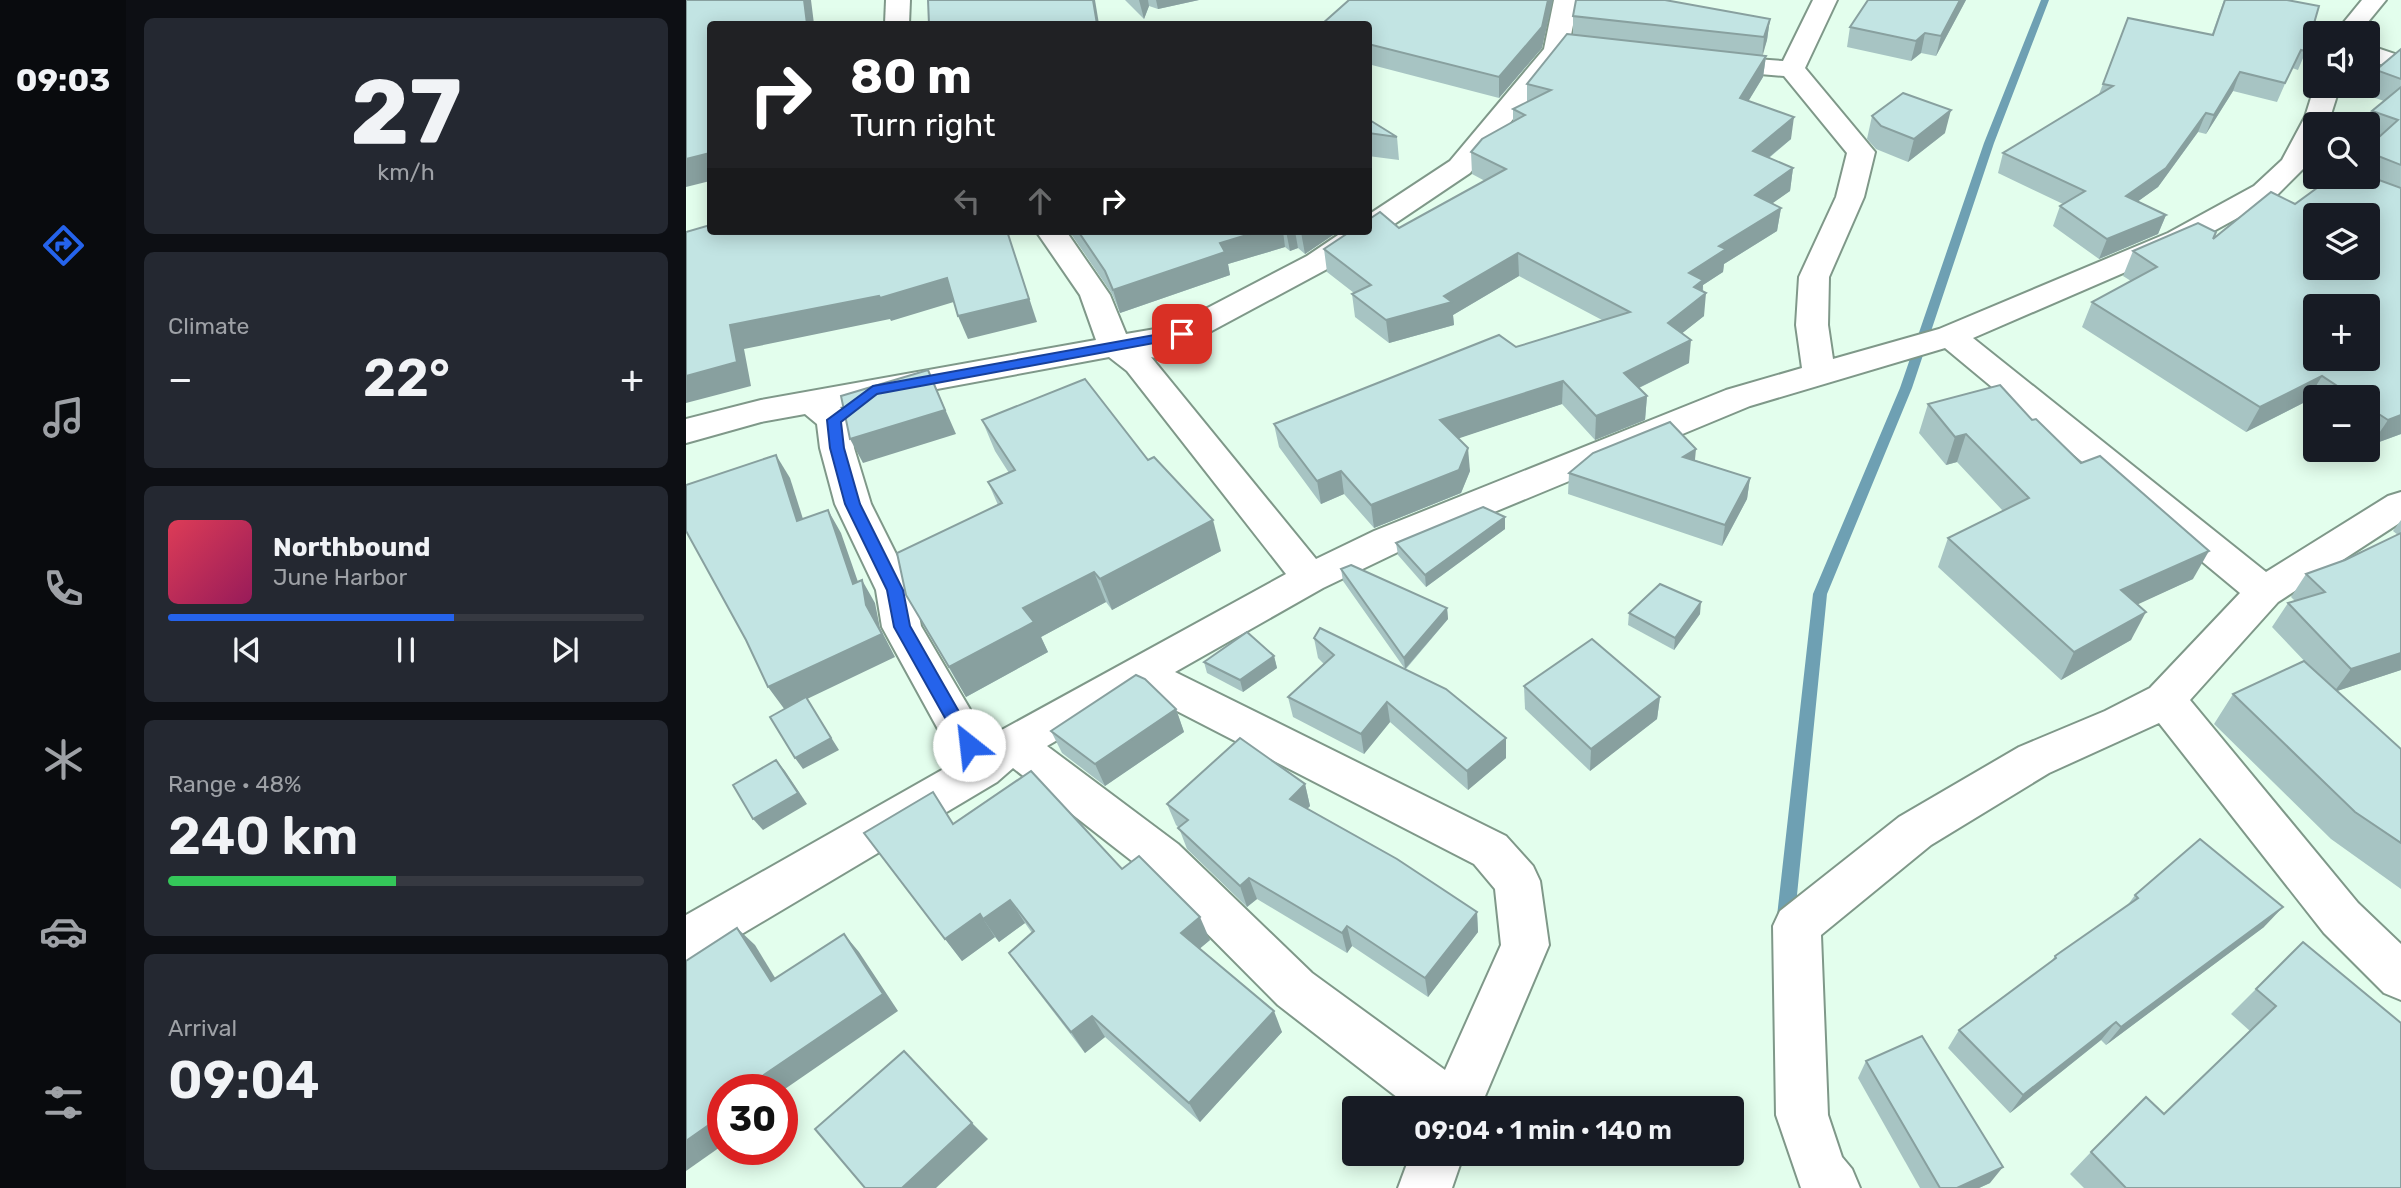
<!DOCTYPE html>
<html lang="en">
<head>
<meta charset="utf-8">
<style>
	body { margin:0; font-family:Rubik,sans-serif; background:#242831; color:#f1f3f6; height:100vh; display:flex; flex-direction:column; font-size:26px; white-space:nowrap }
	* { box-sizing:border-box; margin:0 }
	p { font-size:23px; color:#9ea1a6 }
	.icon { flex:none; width:38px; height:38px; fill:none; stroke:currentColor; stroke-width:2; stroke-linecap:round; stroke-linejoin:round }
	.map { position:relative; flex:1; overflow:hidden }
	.sheet { display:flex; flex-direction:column; gap:18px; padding:18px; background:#0d0f14; width:560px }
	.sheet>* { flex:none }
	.hud { position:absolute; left:21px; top:21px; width:665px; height:214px; border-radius:7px; box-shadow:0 4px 18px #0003; background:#202124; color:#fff; overflow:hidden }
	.controls { position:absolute; left:1617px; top:21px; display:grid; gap:14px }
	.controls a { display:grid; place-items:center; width:77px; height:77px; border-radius:7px; background:#171b24; box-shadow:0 4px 18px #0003; font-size:35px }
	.speed { position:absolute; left:21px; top:1074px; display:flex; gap:14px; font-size:35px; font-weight:700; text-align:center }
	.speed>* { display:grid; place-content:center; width:91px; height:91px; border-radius:50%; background:#171b24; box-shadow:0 4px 18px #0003; line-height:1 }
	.speed .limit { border:10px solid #d22; background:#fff; color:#111 }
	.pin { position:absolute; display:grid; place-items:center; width:60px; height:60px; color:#fff; margin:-30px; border-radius:14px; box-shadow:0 4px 10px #0006 }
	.me { position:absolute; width:77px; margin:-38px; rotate:331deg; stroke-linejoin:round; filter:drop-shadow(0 0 5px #0008) }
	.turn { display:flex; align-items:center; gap:24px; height:147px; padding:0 28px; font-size:32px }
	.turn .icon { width:91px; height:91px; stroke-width:2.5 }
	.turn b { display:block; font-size:49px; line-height:60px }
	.lanes { display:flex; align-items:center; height:66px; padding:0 28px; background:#0003; justify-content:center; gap:35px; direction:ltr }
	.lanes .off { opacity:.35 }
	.big { font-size:52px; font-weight:600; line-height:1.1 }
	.sheet .widget { flex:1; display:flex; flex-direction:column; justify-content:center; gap:10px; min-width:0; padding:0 24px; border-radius:10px; background:#242831 }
	.sheet .dial { align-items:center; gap:0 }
	.dial b { font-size:91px; line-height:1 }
	.song { display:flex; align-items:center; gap:21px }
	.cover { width:84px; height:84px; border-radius:10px; background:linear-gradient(135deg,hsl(350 70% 55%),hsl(330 70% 35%)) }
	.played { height:7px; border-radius:4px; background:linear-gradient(90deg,#2563eb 60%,#363941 60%) }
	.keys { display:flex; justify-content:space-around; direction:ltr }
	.heat { display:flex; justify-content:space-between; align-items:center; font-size:38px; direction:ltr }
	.charge { height:10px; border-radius:5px; background:linear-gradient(90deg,#34c759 48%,#363941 0) }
	.trip { position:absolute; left:656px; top:1096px; width:402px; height:70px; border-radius:7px; background:#171b24; box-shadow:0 4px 18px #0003; font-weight:600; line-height:70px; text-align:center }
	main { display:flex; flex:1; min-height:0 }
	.tab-bar { display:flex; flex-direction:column; width:126px; justify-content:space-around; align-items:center; background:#090b0e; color:#9ea1a6 }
	.tab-bar .icon { width:49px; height:49px }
	.tab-bar .active { color:#2563eb }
	.tab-bar b { font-size:32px; color:#f1f3f6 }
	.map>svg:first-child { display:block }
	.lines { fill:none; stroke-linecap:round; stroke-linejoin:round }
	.stream { fill:#6ea0b3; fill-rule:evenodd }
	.minor-casing { stroke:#7f9889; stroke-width:4 }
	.minor { fill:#fff; fill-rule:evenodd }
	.wall { fill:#a7c4c3 }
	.shaded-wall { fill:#88a09f }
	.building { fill:#c2e4e3; stroke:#88a09f; stroke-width:2; fill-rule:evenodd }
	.route { fill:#2563eb; stroke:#184099; stroke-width:2 }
</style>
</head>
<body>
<main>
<nav class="tab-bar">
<b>09:03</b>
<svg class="icon active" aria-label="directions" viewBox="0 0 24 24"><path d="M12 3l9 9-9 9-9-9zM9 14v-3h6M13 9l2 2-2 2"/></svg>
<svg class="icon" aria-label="music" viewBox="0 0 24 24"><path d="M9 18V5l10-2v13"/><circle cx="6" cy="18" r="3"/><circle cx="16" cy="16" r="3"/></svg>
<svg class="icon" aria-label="phone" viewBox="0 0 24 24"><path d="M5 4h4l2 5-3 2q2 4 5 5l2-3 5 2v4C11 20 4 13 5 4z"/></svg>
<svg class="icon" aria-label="climate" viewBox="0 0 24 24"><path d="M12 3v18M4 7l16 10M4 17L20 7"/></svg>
<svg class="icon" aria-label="car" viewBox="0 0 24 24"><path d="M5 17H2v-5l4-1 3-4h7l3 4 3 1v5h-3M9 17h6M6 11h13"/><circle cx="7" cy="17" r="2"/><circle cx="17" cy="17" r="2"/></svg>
<svg class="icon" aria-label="filters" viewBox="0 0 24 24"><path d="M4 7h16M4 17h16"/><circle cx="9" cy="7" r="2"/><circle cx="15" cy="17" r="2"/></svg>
</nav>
<section class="sheet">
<div class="widget dial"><b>27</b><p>km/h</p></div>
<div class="widget"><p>Climate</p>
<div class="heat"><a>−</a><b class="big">22°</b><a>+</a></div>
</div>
<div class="widget">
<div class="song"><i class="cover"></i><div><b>Northbound</b><p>June Harbor</p></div></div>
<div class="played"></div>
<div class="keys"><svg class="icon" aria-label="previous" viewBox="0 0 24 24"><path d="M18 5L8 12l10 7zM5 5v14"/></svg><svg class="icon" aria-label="pause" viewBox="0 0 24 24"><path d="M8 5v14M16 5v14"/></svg><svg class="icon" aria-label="next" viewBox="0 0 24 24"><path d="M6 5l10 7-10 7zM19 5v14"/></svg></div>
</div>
<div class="widget"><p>Range · 48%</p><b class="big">240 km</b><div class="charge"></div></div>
<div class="widget"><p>Arrival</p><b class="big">09:04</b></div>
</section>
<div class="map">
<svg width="1715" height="1188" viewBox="0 0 1715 1188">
	<rect width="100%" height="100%" fill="#e3feed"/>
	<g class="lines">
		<path class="stream" d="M1355,0H1363L1308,143L1226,388L1141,594L1108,925L1105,931L1099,933L1093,931L1090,925L1127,594L1214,388L1298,143Z"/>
		<g class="minor-casing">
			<g id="minor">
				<path d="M200,0H224L223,24H199Z"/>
				<path d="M868,0H892L882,50L784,173L643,268L507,341L485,356L474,359L465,357L630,559L688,531L1040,390L1116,368L1110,325L1113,277L1150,197L1161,153L1098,76L1027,70L1018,68L1015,63L1018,58L1027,56L1097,61L1127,0H1151L1119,68L1189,152L1178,197L1143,277L1142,325L1147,359L1253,329L1482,233L1568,186L1596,160L1619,117L1629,85L1654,86L1642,124H1629V149L1622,164L1588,198L1502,245L1287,338L1580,572L1702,496L1715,492V522L1592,602L1504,700L1672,903L1715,944V1000L1698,993L1638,933L1473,723L1363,773L1245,845L1135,935L1142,1115L1156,1157L1166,1169L1174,1188H1115L1090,1115L1087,926L1094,911L1213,817L1333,747L1419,711L1464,688L1554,593L1259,348L1064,406L714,551L637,588L489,672L820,836L847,866L854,881L863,945L794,1108H725L592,1005L460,872L327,768L311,782L17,957L0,963V915L270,762L196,627L190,590L149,504L134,448L131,424L119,414L75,422L0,443V419L75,400L410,340L394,295L350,231H380L424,295L440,334L487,326L621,256L658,231H682V215L764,161L858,49ZM423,357L441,371L600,574L312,732L302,740L235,626L228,590L185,504L168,448L165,420L154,407ZM454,692L788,864L809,889L815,945L759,1070L626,973L492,844L361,746Z"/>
				<path d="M1676,0H1700L1673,33H1649Z"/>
				<path d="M1682,45L1715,56V71L1682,60Z"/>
				<path d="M1629,172V177H1664L1715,197V216L1630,183L1626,177Z"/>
				<path d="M725,1153H778L766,1188H712Z"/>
			</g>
		</g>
		<use href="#minor" class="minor"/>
	</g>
	<g class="wall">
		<path d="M439,0H513L472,9L463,6L458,19Z"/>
		<path d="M1182,0H1280L1250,56L1235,53L1225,61L1161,47L1164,27Z"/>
		<path d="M1538,0L1620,51L1612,70L1606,68L1591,102L1547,91L1520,134L1512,132L1472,187L1452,201L1480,215L1472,234L1413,259L1367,226L1374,206L1377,204L1312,173L1317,153L1413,94L1417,84L1526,34Z"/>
		<path d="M887,16L1084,19L1081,40L1076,55L1080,56L1077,77L1062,101L1105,139L1083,158L1107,168L1104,191L1086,203L1095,208L1091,231L1038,264L1037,272L1017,285L1018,316L996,333L1003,363L953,388L961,396L959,420L909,440L876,404L772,438L784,471L775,493L688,528L658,494L635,504L593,447L588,424L916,320L833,276L767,315L768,325L703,343L669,317L666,294L668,293L641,272L638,249L713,228L799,181L786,174L785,152L827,122V109L841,102V84L887,35Z"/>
		<path d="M682,24L856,48L813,98L682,64Z"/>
		<path d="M1715,49V434L1685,445L1682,443V397H1629V406L1621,401L1560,432L1396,327L1406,302L1445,281L1437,276L1447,251L1527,239L1609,204L1682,177V147L1689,140L1682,138V124H1679L1686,111L1698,101L1678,94L1690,70Z"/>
		<path d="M1186,116L1259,133L1222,162L1190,149L1181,139Z"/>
		<path d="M682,119L711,137L713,160L682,156Z"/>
		<path d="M383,231H653L619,254L612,248L604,251L599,247L542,264L544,275L434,313L426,294Z"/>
		<path d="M1242,404L1346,420L1507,579L1451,604L1445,640L1375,680L1252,567L1262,538L1317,511L1271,462L1260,465L1233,433Z"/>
		<path d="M296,420L535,551L426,610L420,602L355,637L362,652L280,697L220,595L312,505L302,482L323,473L309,451Z"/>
		<path d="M1009,460L1064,478L1061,499L1036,546L882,494L883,473Z"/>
		<path d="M819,517V529L740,587L712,555L710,543Z"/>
		<path d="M1715,520V670L1651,691L1715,749V889L1645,839L1528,724L1547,694L1625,668L1586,627L1602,603L1609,601L1605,597L1620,574L1659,560L1712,535L1707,531Z"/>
		<path d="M655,569L761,608L762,619L720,669L820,738V758L782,790L704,722L678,754L607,717L602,697L638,664L632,658L628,638L719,669L657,581Z"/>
		<path d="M943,613L1014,614L988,650L942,625Z"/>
		<path d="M588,656L591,668L557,692L521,673L518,662Z"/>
		<path d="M838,686L974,697L971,719L904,771L839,709Z"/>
		<path d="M490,709L498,732L419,786L376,753L365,731Z"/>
		<path d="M619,784L624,806L621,809L791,912L792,932L742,997L666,946L661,953L571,899L561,907L501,849L493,828L490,825L481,804Z"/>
		<path d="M267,824L436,869L524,940L513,949L596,1032L514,1122L419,1037L399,1053L339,975L323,953L346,933L339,923L313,942L309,937L276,961L178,833Z"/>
		<path d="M1449,895L1578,927L1420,1045L1415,1040L1324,1113L1262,1048L1273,1030L1364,963L1369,956L1441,906Z"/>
		<path d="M1570,989L1715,1023V1188H1398L1384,1174L1405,1152L1478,1114L1564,1031L1545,1014Z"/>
		<path d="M1180,1061L1304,1183L1293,1188H1234L1172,1078Z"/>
	</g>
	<g class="shaded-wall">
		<path d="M118,0H125L128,24H121Z"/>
		<path d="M407,0H409L413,24H411Z"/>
		<path d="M453,0H462L463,6L458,19Z"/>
		<path d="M470,0H513L472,9Z"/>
		<path d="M862,0H867L856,48L813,98V77Z"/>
		<path d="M1274,0H1280L1250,56L1255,36Z"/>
		<path d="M1084,19L1081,40L1076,58L1078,37Z"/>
		<path d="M1239,33L1235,53L1225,61L1230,41Z"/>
		<path d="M1080,56L1077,77L1051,120L1054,98Z"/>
		<path d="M1554,72L1547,91L1520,134L1528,115Z"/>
		<path d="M1265,110L1259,133L1222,162L1228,139Z"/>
		<path d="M1520,113L1512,132L1472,187L1433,215L1440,196Z"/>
		<path d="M1108,117L1105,139L1064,173L1067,151Z"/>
		<path d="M24,153V181L0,187V159Z"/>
		<path d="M1107,168L1104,191L1066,218L1069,195Z"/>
		<path d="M1095,208L1091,231L1038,264L1037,272L1017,285L1016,297L1020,293L1018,316L980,346L982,323L1003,273L1033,246Z"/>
		<path d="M1480,215L1472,234L1413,259L1421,239Z"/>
		<path d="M321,231L351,322L282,339L272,316Z"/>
		<path d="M574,231H597L599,247L542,264L544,275L434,313L427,290L534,243Z"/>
		<path d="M600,231H609L612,248L604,251Z"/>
		<path d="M616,231H653L619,254L615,232Z"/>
		<path d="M832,253L833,276L767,315L768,325L703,343L700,320L758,296Z"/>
		<path d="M261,278L271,301L205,321L204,319L58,349L65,386L0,403V376L44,325Z"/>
		<path d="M1005,340L1003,363L936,396L938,373Z"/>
		<path d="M242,370L270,434L177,463L164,439Z"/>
		<path d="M1636,376L1621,401L1560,432L1574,407Z"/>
		<path d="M877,381L876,404L756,444L754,420Z"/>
		<path d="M961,396L959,420L909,440L910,416Z"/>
		<path d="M1715,415V434L1685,445L1702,420Z"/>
		<path d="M1280,434L1271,462L1260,465L1269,437Z"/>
		<path d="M782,448L784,471L775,493L688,528L685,505Z"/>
		<path d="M1010,449L1008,470L997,457Z"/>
		<path d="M90,455L104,478L125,544L111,521Z"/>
		<path d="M655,471L658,494L635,504L631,481Z"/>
		<path d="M1064,478L1061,499L1036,546L1039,525Z"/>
		<path d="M142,510L155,533L179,602L176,580L189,603L194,628L209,657L121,699L153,750L117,769L109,758L99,710L82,687L167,584Z"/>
		<path d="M819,517V529L740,587L739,575Z"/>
		<path d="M527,520L535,551L426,610L414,579Z"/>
		<path d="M1523,551L1507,579L1420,619L1435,590Z"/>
		<path d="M408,572L420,602L355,637L362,652L280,697L263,667L337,608Z"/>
		<path d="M1015,602L1014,614L988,650L989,638Z"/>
		<path d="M761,608L762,619L719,669L718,658Z"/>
		<path d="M1460,612L1445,640L1375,680L1388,652Z"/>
		<path d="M1715,653V670L1648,692L1665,669Z"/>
		<path d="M588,656L591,668L557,692L554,680Z"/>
		<path d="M974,697L971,719L904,771L905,749Z"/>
		<path d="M701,702L704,722L678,754L675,734Z"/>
		<path d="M490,709L498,732L419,786L409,764Z"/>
		<path d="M820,738V758L782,790L781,771Z"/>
		<path d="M90,760L99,771L121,804L77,830L67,819Z"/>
		<path d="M619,784L624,806L610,820L604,799Z"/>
		<path d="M563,878L571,899L561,907L554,886Z"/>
		<path d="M324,900L339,923L313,942L297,919Z"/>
		<path d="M1597,907L1578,927L1420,1045L1435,1027Z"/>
		<path d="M791,912L792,932L742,997L739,978Z"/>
		<path d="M294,914L309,937L276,961L259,939Z"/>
		<path d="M514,917L524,940L505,956L495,933Z"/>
		<path d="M661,926L666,946L661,953L656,933Z"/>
		<path d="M51,928L69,945L102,999L85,981Z"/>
		<path d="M158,934L173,952L212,1011L96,1091V1090H73L75,1077Z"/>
		<path d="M588,1011L596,1032L514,1122L503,1103Z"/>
		<path d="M406,1016L419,1037L399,1053L385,1032Z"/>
		<path d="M1430,1022L1415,1040L1324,1113L1337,1095Z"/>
		<path d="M37,1115V1145L0,1171V1141Z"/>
		<path d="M286,1123L302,1139L250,1188H216Z"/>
		<path d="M1317,1167L1304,1183L1293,1188H1271Z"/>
	</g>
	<g class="building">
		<path d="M0,0H118L121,24H24V153L0,159Z"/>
		<path d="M242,0H407L411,24H243Z"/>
		<path d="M663,0H862L856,27L813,77L682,44V24H636Z"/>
		<path d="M890,0H979L1084,19L1078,37L887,16Z"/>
		<path d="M1182,0H1274L1255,36L1239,33L1230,41L1164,27Z"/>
		<path d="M1539,0H1601L1633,6L1620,51L1615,50L1599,83L1554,72L1528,115L1520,113L1480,168L1440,196L1480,215L1421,239L1374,206L1399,191L1317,153L1427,86L1417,84L1442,18L1527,35Z"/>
		<path d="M881,34L1080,56L1054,98L1108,117L1067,151L1107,168L1069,195L1095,208L1033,246L1040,249L1003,273L1017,280L1008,287L1020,293L982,323L1005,340L938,373L961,396L910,416L877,381L754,420L782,448L773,470L685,505L655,471L631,481L588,424L813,335L830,347L944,312L832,253L758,296L766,302L700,320L666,294L685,285L638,249L665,231H682V220L694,212L713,228L820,169L785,152L796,139L839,115L827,109L865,90L841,84Z"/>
		<path d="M1715,49V79L1690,70Z"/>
		<path d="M1715,87V165L1682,152V147L1712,120L1686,111Z"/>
		<path d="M1217,93L1265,110L1228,139L1195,126L1186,116Z"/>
		<path d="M682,119L711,137L682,133Z"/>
		<path d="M1682,176L1715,188V415L1702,420L1682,407V397H1668L1636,376L1574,407L1406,302L1471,267L1447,251L1512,223L1530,232L1527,239L1585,192L1609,204L1646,177ZM1629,215H1682V268H1629ZM1629,306H1682V359H1629Z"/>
		<path d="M24,225V231H321L343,299L272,316L261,278L194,298L193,296L44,325L51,362L0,376V232Z"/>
		<path d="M392,231H574L534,243L539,252L427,290L419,271Z"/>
		<path d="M242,370L259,410L164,439L155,396Z"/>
		<path d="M399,379L462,460L468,457L527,520L414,579L408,572L337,608L348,622L263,667L220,595L211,553L316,503L302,482L329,470L296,420Z"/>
		<path d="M1314,385L1346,420L1350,419L1395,463L1414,456L1523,551L1435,590L1460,612L1388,652L1262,538L1343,498L1280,434L1269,437L1242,404Z"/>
		<path d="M984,422L1010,449L997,457L1064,478L1039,525L883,473L907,453Z"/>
		<path d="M90,455L111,521L142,510L167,584L176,580L180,605L196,634L82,687L60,640L0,531V485Z"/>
		<path d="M797,507L819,517L739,575L710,543Z"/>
		<path d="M1715,533V653L1665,669L1602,603L1639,592L1620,574L1659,560Z"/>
		<path d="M665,565L761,608L718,658L655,569Z"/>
		<path d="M974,584L1015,602L989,638L943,613Z"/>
		<path d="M634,628L760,689L820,738L781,771L701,702L675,734L602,697L648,655L628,638Z"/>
		<path d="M561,632L588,656L554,680L518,662Z"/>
		<path d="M906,639L974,697L905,749L838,686Z"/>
		<path d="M1618,661L1715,749V843L1669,812L1547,694Z"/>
		<path d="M450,675L459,679L490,709L409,764L365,731Z"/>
		<path d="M120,697L145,738L109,758L84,717Z"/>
		<path d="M554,738L619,784L604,799L711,859L791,912L739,978L661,926L656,933L563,878L554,886L492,828L502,820L481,804Z"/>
		<path d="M90,760L112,793L67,819L47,785Z"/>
		<path d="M345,771L436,869L453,856L514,917L495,933L588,1011L503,1103L406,1016L385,1032L323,953L348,931L324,900L297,919L294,914L259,939L178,833L247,792L267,824Z"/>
		<path d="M1514,839L1597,907L1435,1027L1430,1022L1337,1095L1273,1030L1370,958L1369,956L1452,898L1449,895Z"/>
		<path d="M51,928L85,981L158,934L197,994L75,1077L79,1086L73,1090H37V1115L0,1141V961Z"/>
		<path d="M1617,942L1715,1023V1188H1440L1405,1152L1460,1097L1478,1114L1590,1006L1570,989Z"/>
		<path d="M1236,1036L1317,1167L1271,1188H1254L1180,1061Z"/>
		<path d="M218,1051L286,1123L216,1188H179L129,1129Z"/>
	</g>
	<path class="route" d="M496,330L501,332V337L191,394L155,422L158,448L174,504L217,590L224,626L292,745L289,750L283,752L277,750L208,627L201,590L159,504L144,448L141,420L187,386Z"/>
</svg>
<div class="controls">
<a><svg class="icon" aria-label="sound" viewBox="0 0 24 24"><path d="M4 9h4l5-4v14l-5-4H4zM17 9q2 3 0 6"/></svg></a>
<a><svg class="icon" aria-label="search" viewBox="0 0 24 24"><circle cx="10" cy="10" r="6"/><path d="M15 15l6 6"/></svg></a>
<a><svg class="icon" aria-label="layers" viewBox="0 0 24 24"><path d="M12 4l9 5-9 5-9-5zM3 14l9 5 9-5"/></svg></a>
<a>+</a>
<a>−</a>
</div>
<div class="speed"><div class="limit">30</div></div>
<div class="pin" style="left:496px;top:334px;background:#d93025"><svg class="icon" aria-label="arrive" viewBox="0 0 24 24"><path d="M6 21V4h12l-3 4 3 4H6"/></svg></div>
<svg class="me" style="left:283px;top:745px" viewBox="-20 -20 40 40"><circle r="19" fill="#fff"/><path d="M0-13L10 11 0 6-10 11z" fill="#2563eb"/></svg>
<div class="trip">09:04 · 1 min · 140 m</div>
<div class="hud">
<div class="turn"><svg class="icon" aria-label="right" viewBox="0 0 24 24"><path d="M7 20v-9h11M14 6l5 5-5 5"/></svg><div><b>80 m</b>Turn right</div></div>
<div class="lanes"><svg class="icon off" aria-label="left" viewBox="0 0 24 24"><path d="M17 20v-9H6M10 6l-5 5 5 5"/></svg><svg class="icon off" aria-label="ahead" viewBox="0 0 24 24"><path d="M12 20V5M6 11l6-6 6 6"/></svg><svg class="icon" aria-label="right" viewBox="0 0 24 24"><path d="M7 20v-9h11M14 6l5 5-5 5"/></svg></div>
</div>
</div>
</main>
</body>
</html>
